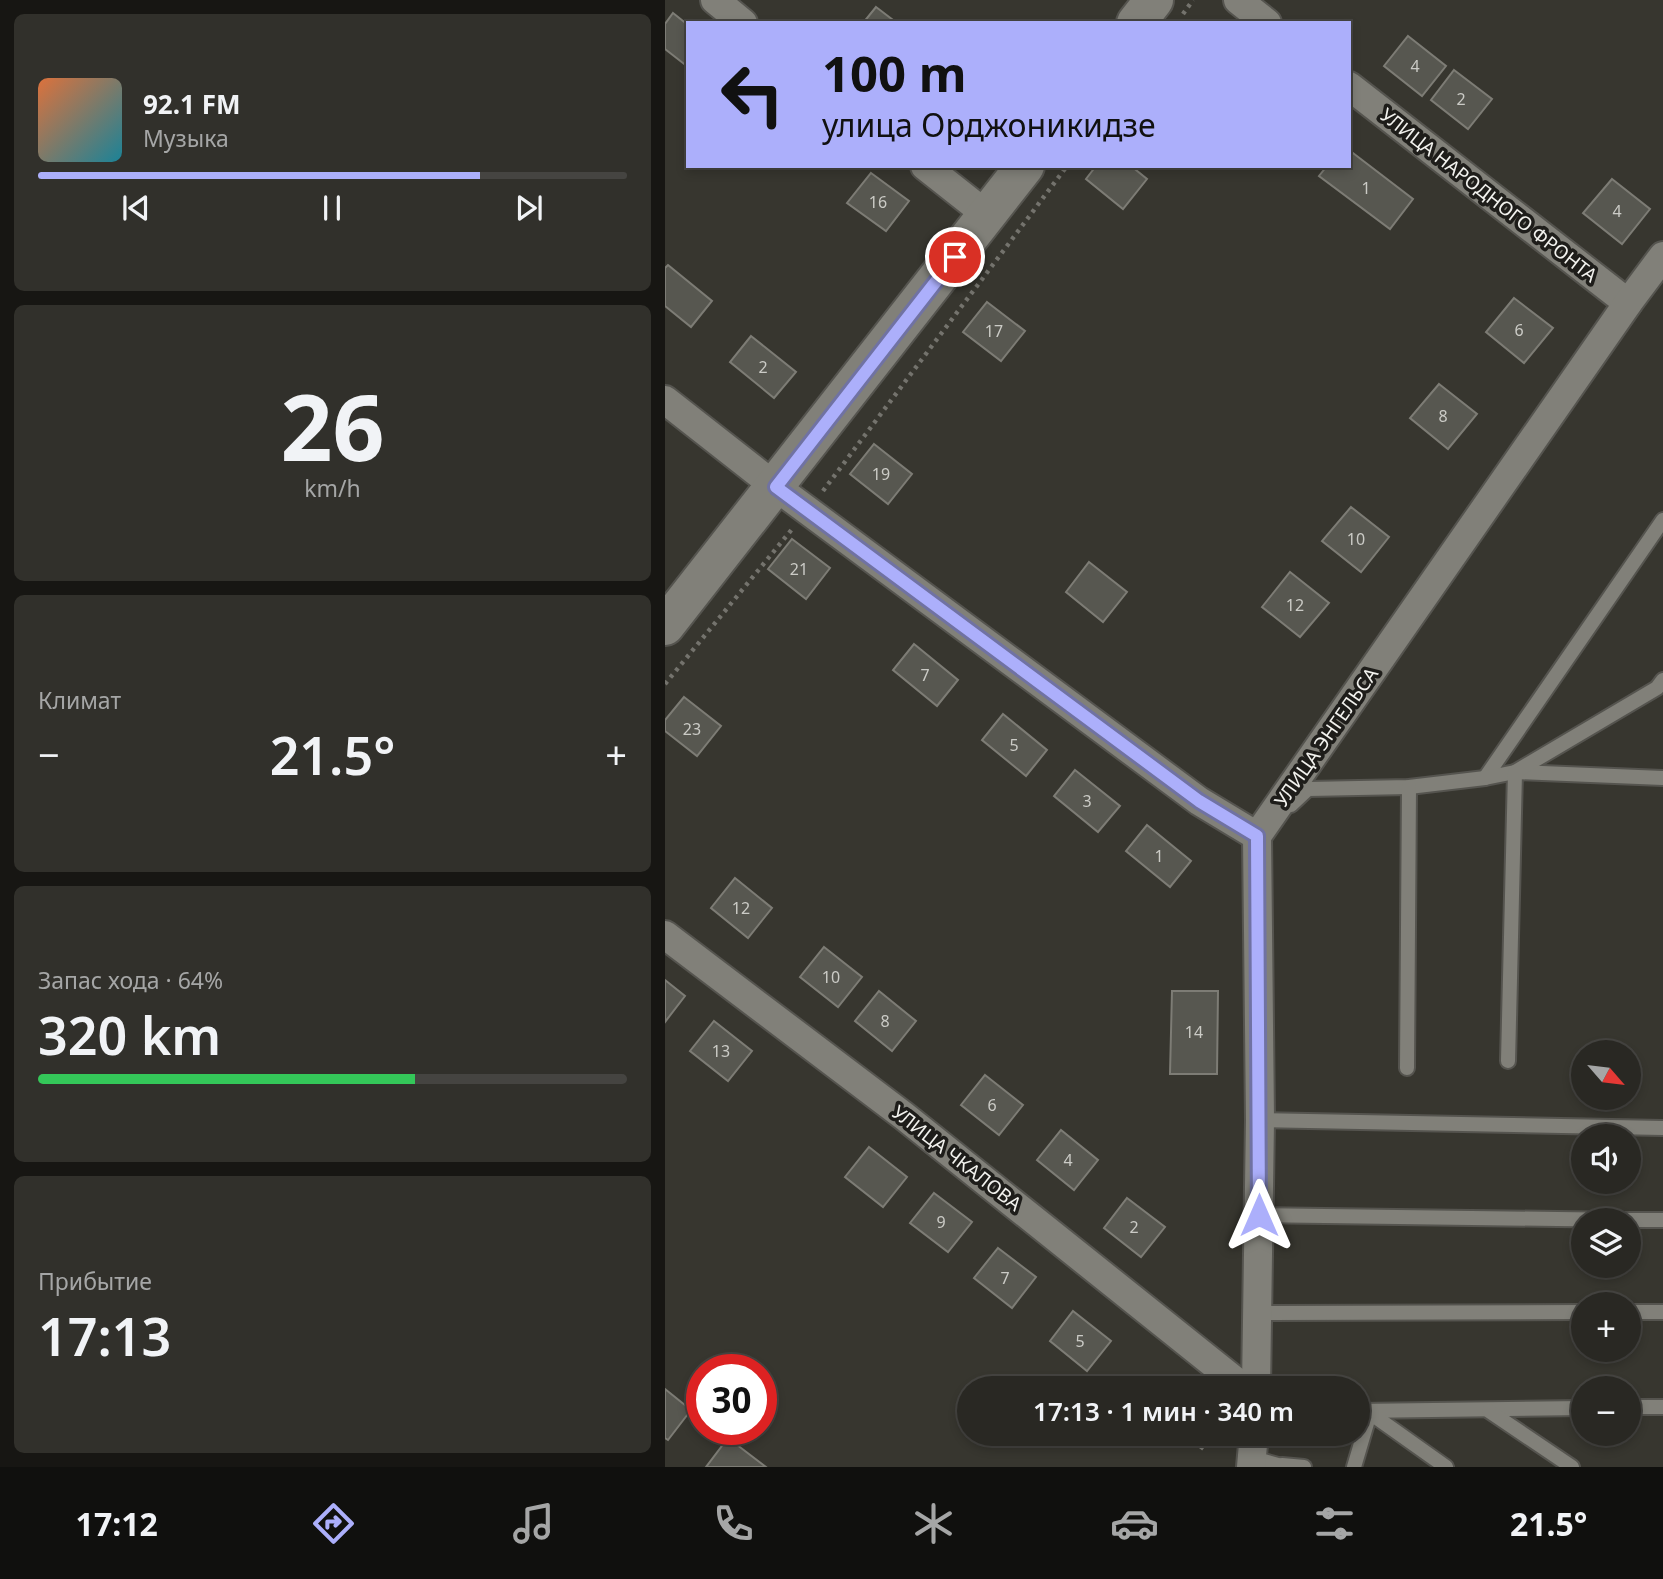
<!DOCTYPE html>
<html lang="ru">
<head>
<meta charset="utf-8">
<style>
	body { margin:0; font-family:"Noto Sans",sans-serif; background:#31302b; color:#f1f3f6; height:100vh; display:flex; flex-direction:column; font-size:26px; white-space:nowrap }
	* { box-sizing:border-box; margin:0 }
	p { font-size:23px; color:#a5a6a6 }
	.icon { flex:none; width:38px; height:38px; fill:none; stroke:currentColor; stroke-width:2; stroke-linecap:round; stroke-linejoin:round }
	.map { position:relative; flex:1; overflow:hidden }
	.panel { display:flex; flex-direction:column; gap:14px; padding:14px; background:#171613; width:665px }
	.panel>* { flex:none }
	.guide { position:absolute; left:21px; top:21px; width:665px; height:147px; border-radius:0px; box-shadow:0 4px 10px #0003,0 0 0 2px #454441; background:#acaffb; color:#111; overflow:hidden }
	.needle { width:46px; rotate:118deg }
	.controls { position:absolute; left:906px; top:1040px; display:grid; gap:14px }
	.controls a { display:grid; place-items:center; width:70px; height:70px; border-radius:50%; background:#292823; box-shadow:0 4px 10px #0003,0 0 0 2px #454441; font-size:35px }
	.speed { position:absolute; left:21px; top:1354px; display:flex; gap:14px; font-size:35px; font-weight:700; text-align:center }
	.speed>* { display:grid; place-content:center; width:91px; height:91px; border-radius:50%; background:#292823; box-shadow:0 4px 10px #0003,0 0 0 2px #454441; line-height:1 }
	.speed .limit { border:10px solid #d22; background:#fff; color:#111 }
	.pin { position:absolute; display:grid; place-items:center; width:60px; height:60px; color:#fff; margin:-30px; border:4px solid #fff; border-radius:50%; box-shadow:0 2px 7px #0007 }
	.me { position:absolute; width:77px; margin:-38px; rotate:0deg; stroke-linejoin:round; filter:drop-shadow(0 0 5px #0008) }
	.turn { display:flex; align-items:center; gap:24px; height:147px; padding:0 21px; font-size:32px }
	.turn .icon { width:91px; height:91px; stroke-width:2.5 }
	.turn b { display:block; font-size:49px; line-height:60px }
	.big { font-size:52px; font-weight:600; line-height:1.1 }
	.panel .widget { flex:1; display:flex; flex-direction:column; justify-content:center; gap:10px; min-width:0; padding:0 24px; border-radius:10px; background:#31302b }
	.panel .dial { align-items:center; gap:0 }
	.dial b { font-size:91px; line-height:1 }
	.song { display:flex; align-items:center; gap:21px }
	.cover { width:84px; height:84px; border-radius:10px; background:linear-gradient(135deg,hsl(20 70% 55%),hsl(190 70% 35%)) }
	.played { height:7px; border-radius:4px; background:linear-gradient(90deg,#acaffb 75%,#454441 75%) }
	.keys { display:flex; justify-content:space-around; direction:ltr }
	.heat { display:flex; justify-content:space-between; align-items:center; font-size:38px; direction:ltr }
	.charge { height:10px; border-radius:5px; background:linear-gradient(90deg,#34c759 64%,#454441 0) }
	.trip { position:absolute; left:292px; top:1376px; width:413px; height:70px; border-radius:35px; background:#292823; box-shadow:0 4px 10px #0003,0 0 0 2px #454441; font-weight:600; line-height:70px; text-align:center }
	.tabs { display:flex; height:112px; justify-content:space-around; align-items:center; background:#10100e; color:#a5a6a6 }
	.tabs .icon { width:49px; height:49px }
	.tabs .selected { color:#acaffb }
	.tabs b { font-size:32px; color:#f1f3f6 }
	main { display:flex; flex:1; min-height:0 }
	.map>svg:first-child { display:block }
	.building { fill:#575750; stroke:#7d7c75; stroke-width:2 }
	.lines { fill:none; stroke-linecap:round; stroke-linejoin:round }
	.lane-casing { stroke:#55544f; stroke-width:18 }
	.street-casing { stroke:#55544f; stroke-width:32 }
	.secondary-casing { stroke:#55544f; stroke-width:42 }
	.path { stroke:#74736d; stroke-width:4.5; stroke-dasharray:3.5 5; stroke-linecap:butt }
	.lane { stroke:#818079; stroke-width:14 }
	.street { stroke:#818079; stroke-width:28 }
	.secondary { stroke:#818079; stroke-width:38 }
	.route-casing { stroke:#7072a3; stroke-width:18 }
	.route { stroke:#acaffb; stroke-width:12 }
	.labels { text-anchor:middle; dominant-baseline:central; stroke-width:7; stroke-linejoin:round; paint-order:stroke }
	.number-label { font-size:16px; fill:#cbcbc6 }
	.street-label { font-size:19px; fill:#f2f2ee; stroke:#1e1d1a }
</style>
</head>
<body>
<main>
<section class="panel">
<div class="widget">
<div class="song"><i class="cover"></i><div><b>92.1 FM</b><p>Музыка</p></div></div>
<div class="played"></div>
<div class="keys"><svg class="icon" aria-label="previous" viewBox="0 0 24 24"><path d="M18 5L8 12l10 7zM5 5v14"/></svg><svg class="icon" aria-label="pause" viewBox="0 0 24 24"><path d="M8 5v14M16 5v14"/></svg><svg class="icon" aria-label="next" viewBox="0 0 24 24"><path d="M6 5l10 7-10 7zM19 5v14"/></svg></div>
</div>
<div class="widget dial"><b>26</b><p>km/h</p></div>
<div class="widget"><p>Климат</p>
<div class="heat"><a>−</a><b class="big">21.5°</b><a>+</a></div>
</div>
<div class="widget"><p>Запас хода · 64%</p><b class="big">320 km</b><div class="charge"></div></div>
<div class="widget"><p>Прибытие</p><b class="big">17:13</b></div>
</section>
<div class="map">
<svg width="998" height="1467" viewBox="0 0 998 1467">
	<rect width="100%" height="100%" fill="#37362f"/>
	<g class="building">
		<path d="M211,7L232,23H198Z"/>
		<path d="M8,13L23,25V67L0,49V24Z"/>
		<path d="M743,36L781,66L757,96L719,66Z"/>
		<path d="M789,70L827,99L803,129L766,100Z"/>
		<path d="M684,150L748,199L725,229L654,176L662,166H684Z"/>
		<path d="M431,166H466L482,179L458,209L421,179Z"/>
		<path d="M206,173L244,201L221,231L182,203Z"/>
		<path d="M947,179L985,209L957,244L918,213Z"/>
		<path d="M3,265L47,301L26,327L0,306V268Z"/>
		<path d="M849,298L888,328L859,363L821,332Z"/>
		<path d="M322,302L360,331L336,361L298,332Z"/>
		<path d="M86,336L131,372L109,398L65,362Z"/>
		<path d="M774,384L812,414L783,449L745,418Z"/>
		<path d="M209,444L247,474L223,504L185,474Z"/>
		<path d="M686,507L724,537L696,572L657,541Z"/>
		<path d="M127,539L165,568L141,599L103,569Z"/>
		<path d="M424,562L462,592L438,622L401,592Z"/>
		<path d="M625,572L664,603L635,637L597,607Z"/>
		<path d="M249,644L293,680L272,706L228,670Z"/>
		<path d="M19,697L56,726L32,756L0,731V720Z"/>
		<path d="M338,714L382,750L361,776L317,740Z"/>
		<path d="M410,770L455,806L433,832L389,796Z"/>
		<path d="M482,825L526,861L505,887L461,851Z"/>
		<path d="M70,878L107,908L83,938L46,908Z"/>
		<path d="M159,947L197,977L173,1007L135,977Z"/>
		<path d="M0,980L20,996L0,1022Z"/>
		<path d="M214,991L251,1021L227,1051L190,1021Z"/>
		<path d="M507,991H553L552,1074H505Z"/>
		<path d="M49,1021L87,1051L63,1081L25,1051Z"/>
		<path d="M320,1075L358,1105L334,1135L296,1105Z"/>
		<path d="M396,1130L433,1160L409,1190L372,1160Z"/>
		<path d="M204,1147L242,1177L218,1207L180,1177Z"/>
		<path d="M269,1193L307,1222L283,1252L245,1223Z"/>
		<path d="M462,1198L500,1227L476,1257L439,1228Z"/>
		<path d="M333,1248L371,1277L347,1308L309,1278Z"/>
		<path d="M408,1311L446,1341L422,1371L385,1341Z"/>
		<path d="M0,1389L26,1410L3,1440L0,1438Z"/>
		<path d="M516,1433H549L537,1449Z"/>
		<path d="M63,1438L101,1467H41Z"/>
	</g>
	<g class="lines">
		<g class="lane-casing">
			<g id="lane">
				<path d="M820,778L998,520"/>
				<path d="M626,805L643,789L744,787L820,778L850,772L998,778"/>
				<path d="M843,1061L850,772L992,688L998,680"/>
				<path d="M742,1068L744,787"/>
				<path d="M595,1120L998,1128"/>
				<path d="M594,1215L960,1220"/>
				<path d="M964,1220H998"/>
				<path d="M964,1312H998"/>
				<path d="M593,1313L919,1312"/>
				<path d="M591,1379L623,1388"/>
				<path d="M964,1407H998"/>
				<path d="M693,1411L919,1408"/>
				<path d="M824,1411L907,1467"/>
				<path d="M588,1458L620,1467"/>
				<path d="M617,1465L639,1467"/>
				<path d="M689,1467L705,1413L781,1467"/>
			</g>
		</g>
		<g class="street-casing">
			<g id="street">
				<path d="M50,0L78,23"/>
				<path d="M573,0L602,23"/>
				<path d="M684,86L963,303"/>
				<path d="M260,166L322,215"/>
				<path d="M0,400L111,487L534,801L592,836"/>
				<path d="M0,935L239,1116L579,1388"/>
				<path d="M591,1388L595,1120L592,836L963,303L998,256"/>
				<path d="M586,1467L589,1433"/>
			</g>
		</g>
		<g class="secondary-casing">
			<g id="secondary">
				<path d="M471,23L489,0"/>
				<path d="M0,626L360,166"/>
			</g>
		</g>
		<g class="path">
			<path d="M518,14L528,0"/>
			<path d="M158,491L402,166"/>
			<path d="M0,684L128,528"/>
		</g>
		<use href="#lane" class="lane"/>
		<use href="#street" class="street"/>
		<use href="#secondary" class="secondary"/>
	</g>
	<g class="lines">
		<g class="route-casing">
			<path id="route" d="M290,257L111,487L534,801L592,836L594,1215"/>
		</g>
		<use href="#route" class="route"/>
	</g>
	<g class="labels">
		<g class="number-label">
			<text x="750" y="66">4</text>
			<text x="796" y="99">2</text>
			<text x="701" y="188">1</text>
			<text x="213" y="202">16</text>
			<text x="952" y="211">4</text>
			<text x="854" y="330">6</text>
			<text x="329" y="331">17</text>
			<text x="98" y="367">2</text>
			<text x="778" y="416">8</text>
			<text x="216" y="474">19</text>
			<text x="691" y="539">10</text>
			<text x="134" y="569">21</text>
			<text x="630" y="605">12</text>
			<text x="260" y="675">7</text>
			<text x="27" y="729">23</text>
			<text x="349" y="745">5</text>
			<text x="422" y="801">3</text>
			<text x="494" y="856">1</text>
			<text x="76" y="908">12</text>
			<text x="166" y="977">10</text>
			<text x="220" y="1021">8</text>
			<text x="529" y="1032">14</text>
			<text x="56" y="1051">13</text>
			<text x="327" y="1105">6</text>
			<text x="403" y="1160">4</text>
			<text x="276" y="1222">9</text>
			<text x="469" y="1227">2</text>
			<text x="340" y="1278">7</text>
			<text x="415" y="1341">5</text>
		</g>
		<g class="street-label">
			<text transform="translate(824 195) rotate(38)">УЛИЦА НАРОДНОГО ФРОНТА</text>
			<text transform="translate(661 737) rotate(-55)">УЛИЦА ЭНГЕЛЬСА</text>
			<text transform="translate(292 1158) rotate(38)">УЛИЦА ЧКАЛОВА</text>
		</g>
	</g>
</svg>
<div class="controls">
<a><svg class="needle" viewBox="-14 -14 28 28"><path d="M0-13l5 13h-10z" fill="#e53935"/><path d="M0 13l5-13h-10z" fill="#a5a6a6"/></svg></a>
<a><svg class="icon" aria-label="sound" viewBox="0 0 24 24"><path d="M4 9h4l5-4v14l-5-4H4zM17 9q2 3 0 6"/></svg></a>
<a><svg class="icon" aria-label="layers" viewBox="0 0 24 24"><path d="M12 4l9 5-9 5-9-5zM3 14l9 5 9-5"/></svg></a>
<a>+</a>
<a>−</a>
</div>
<div class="speed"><div class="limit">30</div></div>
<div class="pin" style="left:290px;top:257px;background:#d93025"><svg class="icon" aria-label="arrive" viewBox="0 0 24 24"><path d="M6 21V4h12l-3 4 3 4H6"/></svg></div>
<svg class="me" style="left:594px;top:1215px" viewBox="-20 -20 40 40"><path d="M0-17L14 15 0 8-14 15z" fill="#acaffb" stroke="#fff" stroke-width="4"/></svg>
<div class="trip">17:13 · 1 мин · 340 m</div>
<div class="guide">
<div class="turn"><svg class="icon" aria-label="left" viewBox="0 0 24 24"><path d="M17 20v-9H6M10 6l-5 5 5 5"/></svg><div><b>100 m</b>улица Орджоникидзе</div></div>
</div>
</div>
</main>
<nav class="tabs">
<b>17:12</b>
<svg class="icon selected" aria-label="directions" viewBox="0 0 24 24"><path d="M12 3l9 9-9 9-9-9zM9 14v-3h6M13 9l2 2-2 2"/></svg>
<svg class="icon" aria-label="music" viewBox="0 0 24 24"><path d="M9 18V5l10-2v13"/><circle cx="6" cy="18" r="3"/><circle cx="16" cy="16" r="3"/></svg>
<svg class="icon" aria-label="phone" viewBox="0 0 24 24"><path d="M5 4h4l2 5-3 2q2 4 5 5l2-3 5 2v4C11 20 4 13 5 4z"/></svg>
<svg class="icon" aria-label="climate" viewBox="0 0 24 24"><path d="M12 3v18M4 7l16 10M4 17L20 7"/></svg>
<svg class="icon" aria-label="car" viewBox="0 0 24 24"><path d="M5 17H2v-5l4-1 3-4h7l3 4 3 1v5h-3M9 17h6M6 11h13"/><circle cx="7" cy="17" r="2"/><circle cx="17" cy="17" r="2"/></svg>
<svg class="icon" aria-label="filters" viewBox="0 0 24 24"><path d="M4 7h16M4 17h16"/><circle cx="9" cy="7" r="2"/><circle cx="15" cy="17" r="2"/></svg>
<b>21.5°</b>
</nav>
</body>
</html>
